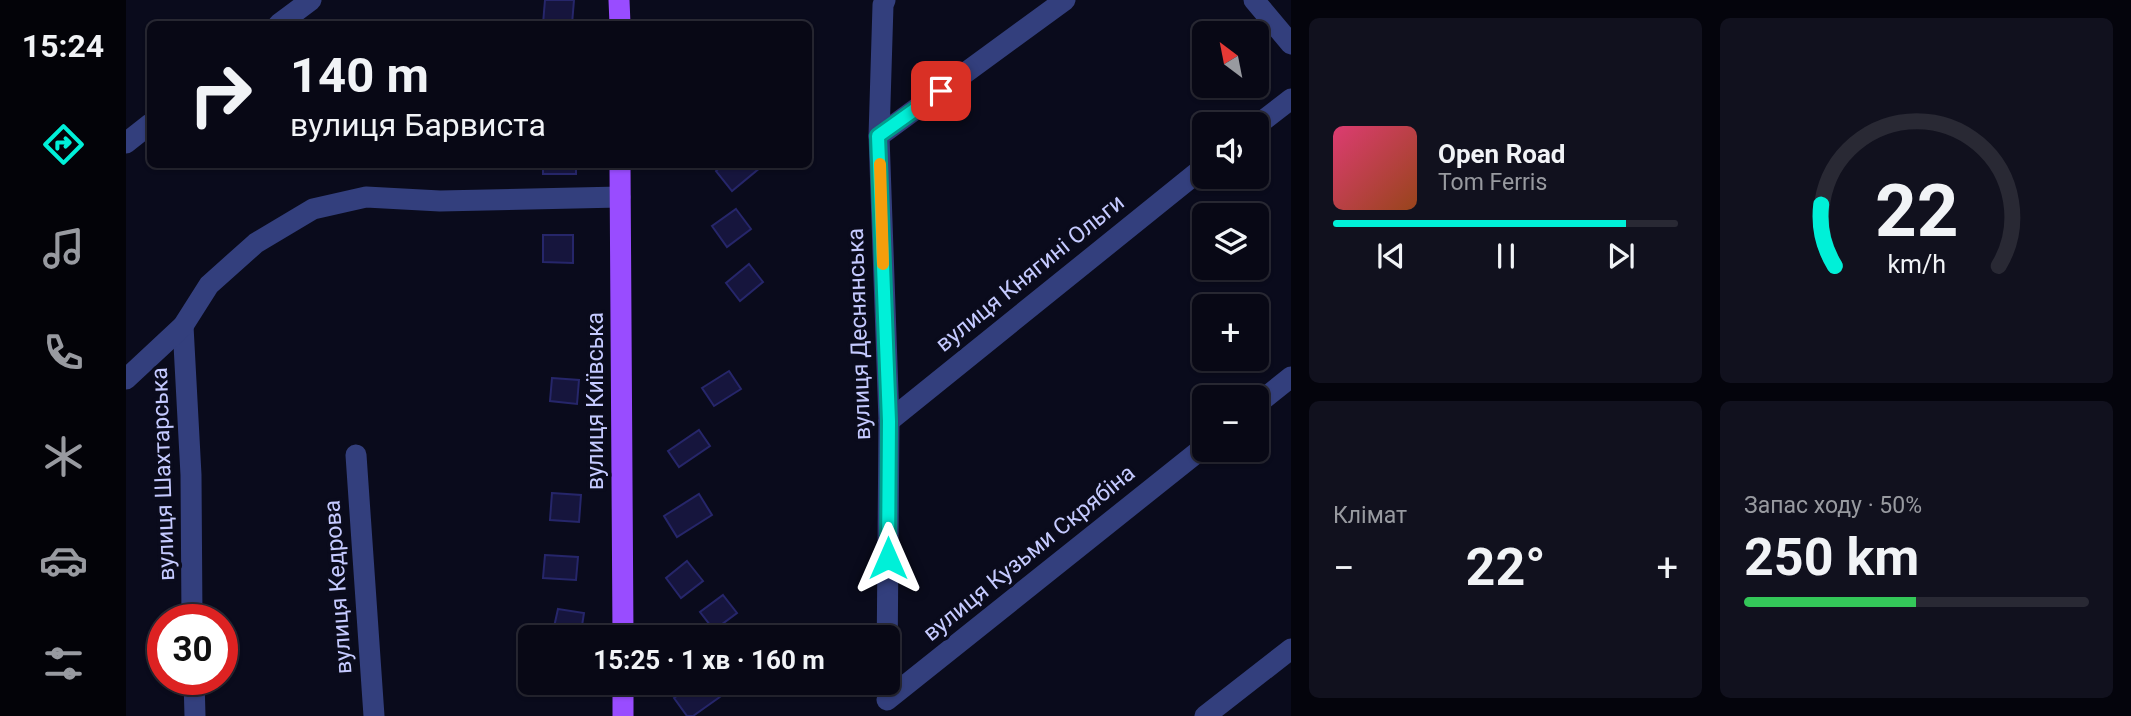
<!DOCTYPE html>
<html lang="uk">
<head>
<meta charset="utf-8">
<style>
	body { margin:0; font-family:Roboto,sans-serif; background:#11111e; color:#f1f3f6; height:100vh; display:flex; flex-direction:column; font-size:26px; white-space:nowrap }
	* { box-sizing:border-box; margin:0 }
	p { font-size:23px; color:#989aa0 }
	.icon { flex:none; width:38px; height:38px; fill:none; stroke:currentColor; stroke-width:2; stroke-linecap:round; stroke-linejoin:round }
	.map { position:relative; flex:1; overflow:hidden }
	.sheet { display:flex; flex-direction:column; gap:18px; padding:18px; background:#04040c; width:840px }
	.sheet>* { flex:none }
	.banner { position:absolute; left:21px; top:21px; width:665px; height:147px; border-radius:10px; box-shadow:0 2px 5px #0004,0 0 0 2px #292934; background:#080815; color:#f1f3f6; overflow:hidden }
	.needle { width:46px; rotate:328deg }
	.fabs { position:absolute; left:1066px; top:21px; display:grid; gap:14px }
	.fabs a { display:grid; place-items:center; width:77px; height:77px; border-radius:10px; background:#080815; box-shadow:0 2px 5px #0004,0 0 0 2px #292934; font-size:35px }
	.speed { position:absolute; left:21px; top:604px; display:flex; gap:14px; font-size:35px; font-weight:700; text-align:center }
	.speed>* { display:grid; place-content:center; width:91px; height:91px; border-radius:50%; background:#080815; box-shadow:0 2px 5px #0004,0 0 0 2px #292934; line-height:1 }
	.speed .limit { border:10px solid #d22; background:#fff; color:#111 }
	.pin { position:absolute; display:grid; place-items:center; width:60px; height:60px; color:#fff; margin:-30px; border-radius:14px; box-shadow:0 4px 10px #0006 }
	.me { position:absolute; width:77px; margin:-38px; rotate:0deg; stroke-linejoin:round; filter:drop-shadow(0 0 5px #0008) }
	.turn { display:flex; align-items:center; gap:24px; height:147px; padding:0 28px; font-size:32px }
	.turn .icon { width:91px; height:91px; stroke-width:2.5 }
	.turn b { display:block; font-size:49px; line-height:60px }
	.big { font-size:52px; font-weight:700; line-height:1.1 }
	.sheet .tile { flex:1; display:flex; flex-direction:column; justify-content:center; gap:10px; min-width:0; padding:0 24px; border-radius:10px; background:#11111e }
	.sheet .dial { align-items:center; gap:0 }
	.dial svg { height:182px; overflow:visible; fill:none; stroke:#292934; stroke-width:7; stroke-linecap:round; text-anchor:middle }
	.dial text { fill:#f1f3f6; stroke:none }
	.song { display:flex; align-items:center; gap:21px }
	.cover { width:84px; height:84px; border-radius:10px; background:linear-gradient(135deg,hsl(340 70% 55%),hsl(20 70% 35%)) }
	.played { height:7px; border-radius:4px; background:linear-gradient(90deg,#00f0d8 85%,#292934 85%) }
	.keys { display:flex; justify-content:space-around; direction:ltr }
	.heat { display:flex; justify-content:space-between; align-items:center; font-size:38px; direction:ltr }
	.charge { height:10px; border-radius:5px; background:linear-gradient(90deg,#34c759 50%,#292934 0) }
	.sheet .tiles { flex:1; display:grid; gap:18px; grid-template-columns:repeat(2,1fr) }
	.trip { position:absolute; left:392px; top:625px; width:382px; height:70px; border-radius:10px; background:#080815; box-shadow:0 2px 5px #0004,0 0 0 2px #292934; font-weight:700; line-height:70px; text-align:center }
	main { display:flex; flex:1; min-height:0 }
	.dock { display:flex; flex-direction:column; width:126px; justify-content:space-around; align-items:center; background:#030308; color:#989aa0 }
	.dock .icon { width:49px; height:49px }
	.dock .active { color:#00f0d8 }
	.dock b { font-size:32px; color:#f1f3f6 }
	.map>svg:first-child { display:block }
	.building { fill:#16153d; stroke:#26266a; stroke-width:2 }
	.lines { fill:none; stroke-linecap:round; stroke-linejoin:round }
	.minor { stroke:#333f7d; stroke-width:21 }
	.major { stroke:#994cff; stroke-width:21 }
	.route-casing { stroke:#009c8c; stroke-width:18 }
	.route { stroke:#00f0d8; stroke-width:12 }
	.slow { stroke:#f59e0b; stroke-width:12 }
	.labels { text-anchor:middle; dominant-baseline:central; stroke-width:7; stroke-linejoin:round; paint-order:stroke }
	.street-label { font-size:23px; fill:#c5caff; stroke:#0a0b1c }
</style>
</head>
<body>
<main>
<nav class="dock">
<b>15:24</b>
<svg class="icon active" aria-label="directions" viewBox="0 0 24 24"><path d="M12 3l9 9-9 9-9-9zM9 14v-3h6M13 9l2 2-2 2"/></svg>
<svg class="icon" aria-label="music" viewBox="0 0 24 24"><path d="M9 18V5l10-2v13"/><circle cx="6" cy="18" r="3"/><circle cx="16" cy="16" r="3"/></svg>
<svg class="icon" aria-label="phone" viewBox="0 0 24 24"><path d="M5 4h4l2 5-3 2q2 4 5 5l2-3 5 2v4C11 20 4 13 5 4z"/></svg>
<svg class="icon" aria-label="climate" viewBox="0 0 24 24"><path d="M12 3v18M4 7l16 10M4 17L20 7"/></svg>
<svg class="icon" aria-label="car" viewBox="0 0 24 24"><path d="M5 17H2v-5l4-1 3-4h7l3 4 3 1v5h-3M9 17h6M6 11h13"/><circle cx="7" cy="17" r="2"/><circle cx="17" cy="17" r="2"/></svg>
<svg class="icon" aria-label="filters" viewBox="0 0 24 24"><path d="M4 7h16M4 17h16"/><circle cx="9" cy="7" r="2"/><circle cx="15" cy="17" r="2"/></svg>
</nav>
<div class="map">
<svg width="1165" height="716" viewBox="0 0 1165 716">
	<rect width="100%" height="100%" fill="#0a0b1c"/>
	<g class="building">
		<path d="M419,0H448L446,24H417Z"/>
		<rect x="417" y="164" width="33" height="10"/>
		<path d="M597,164H633L635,167L606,191L590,171Z"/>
		<path d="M610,209L625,229L601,247L586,226Z"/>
		<path d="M417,235H447V263L417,262Z"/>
		<path d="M623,264L637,282L614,301L600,283Z"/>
		<path d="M603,371L615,389L588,406L576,388Z"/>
		<path d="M426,378L453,380L451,404L424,401Z"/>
		<path d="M573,430L584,446L553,467L542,451Z"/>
		<path d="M426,493L455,495L453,522L424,520Z"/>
		<path d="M573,494L586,515L551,537L538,516Z"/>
		<path d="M419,555L452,557L450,580L417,578Z"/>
		<path d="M561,561L577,581L555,598L540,578Z"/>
		<path d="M597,595L611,613L588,630L574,612Z"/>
		<path d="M432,609L458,613L455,632L428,627Z"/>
		<path d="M428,682H458L457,691L427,687Z"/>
		<path d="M570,682H590L598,694L567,716H561L548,698Z"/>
	</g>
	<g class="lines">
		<g class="minor">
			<path d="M759,0L757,5L753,136L763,421L761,668"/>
			<path d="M1128,0L1165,44"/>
			<path d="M153,24L185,0"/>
			<path d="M1130,126L1165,99"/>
			<path d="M753,136L939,0"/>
			<path d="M0,143L24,124"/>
			<path d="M57,326L65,475L66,620"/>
			<path d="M0,379L57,326L83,285L130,243L187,209L240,197L314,201L494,197"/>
			<path d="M1130,405L1165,377"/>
			<path d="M763,421L1078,167"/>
			<path d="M230,455L248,716"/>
			<path d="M68,679L69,716"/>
			<path d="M761,700L1078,447"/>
			<path d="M1079,716L1165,649"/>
		</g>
		<g class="major">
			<path d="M493,0L494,24"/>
			<path d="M494,164L497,637"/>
			<path d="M497,682V716"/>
		</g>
	</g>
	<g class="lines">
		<g class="route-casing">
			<path id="route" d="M762,558L763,421L752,136L815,91"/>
		</g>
		<use href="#route" class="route"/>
		<path class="slow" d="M754,164L757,264"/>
	</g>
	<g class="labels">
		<g class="street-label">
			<text transform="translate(904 273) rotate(-39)">вулиця Княгині Ольги</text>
			<text transform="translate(733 334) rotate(-92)">вулиця Деснянська</text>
			<text transform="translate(469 401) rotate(-90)">вулиця Київська</text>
			<text transform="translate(37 474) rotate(-92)">вулиця Шахтарська</text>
			<text transform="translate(903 553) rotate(-39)">вулиця Кузьми Скрябіна</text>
			<text transform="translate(212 587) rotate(-94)">вулиця Кедрова</text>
		</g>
	</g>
</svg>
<div class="fabs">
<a><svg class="needle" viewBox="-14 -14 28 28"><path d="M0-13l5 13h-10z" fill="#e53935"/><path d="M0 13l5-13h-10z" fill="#989aa0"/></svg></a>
<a><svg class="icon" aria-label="sound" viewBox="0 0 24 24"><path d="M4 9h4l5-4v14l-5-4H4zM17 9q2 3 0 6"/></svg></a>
<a><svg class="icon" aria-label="layers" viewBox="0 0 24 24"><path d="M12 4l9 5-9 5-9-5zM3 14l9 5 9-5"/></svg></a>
<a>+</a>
<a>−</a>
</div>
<div class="speed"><div class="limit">30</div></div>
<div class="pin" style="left:815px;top:91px;background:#d93025"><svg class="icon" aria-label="arrive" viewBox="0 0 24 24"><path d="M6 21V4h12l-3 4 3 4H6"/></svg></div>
<svg class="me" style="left:762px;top:558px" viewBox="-20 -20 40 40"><path d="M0-17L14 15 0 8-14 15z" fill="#00f0d8" stroke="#fff" stroke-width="4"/></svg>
<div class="trip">15:25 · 1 хв · 160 m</div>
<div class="banner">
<div class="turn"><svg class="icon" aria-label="right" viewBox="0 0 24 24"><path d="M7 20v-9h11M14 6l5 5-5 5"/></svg><div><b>140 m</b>вулиця Барвиста</div></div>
</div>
</div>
<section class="sheet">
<div class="tiles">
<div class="tile">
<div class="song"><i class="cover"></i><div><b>Open Road</b><p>Tom Ferris</p></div></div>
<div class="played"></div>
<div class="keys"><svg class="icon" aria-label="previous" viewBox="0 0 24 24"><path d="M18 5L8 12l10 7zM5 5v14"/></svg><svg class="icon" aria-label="pause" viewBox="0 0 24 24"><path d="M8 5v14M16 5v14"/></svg><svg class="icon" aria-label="next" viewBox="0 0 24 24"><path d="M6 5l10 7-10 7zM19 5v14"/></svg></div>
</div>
<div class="tile dial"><svg viewBox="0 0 100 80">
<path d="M14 69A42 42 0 1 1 86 69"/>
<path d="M14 69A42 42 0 0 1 8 42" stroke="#00f0d8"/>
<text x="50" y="56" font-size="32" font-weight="700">22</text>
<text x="50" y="72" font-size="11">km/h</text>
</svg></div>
<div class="tile"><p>Клімат</p>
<div class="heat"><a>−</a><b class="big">22°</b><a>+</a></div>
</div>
<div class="tile"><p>Запас ходу · 50%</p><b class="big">250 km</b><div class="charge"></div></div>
</div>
</section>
</main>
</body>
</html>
